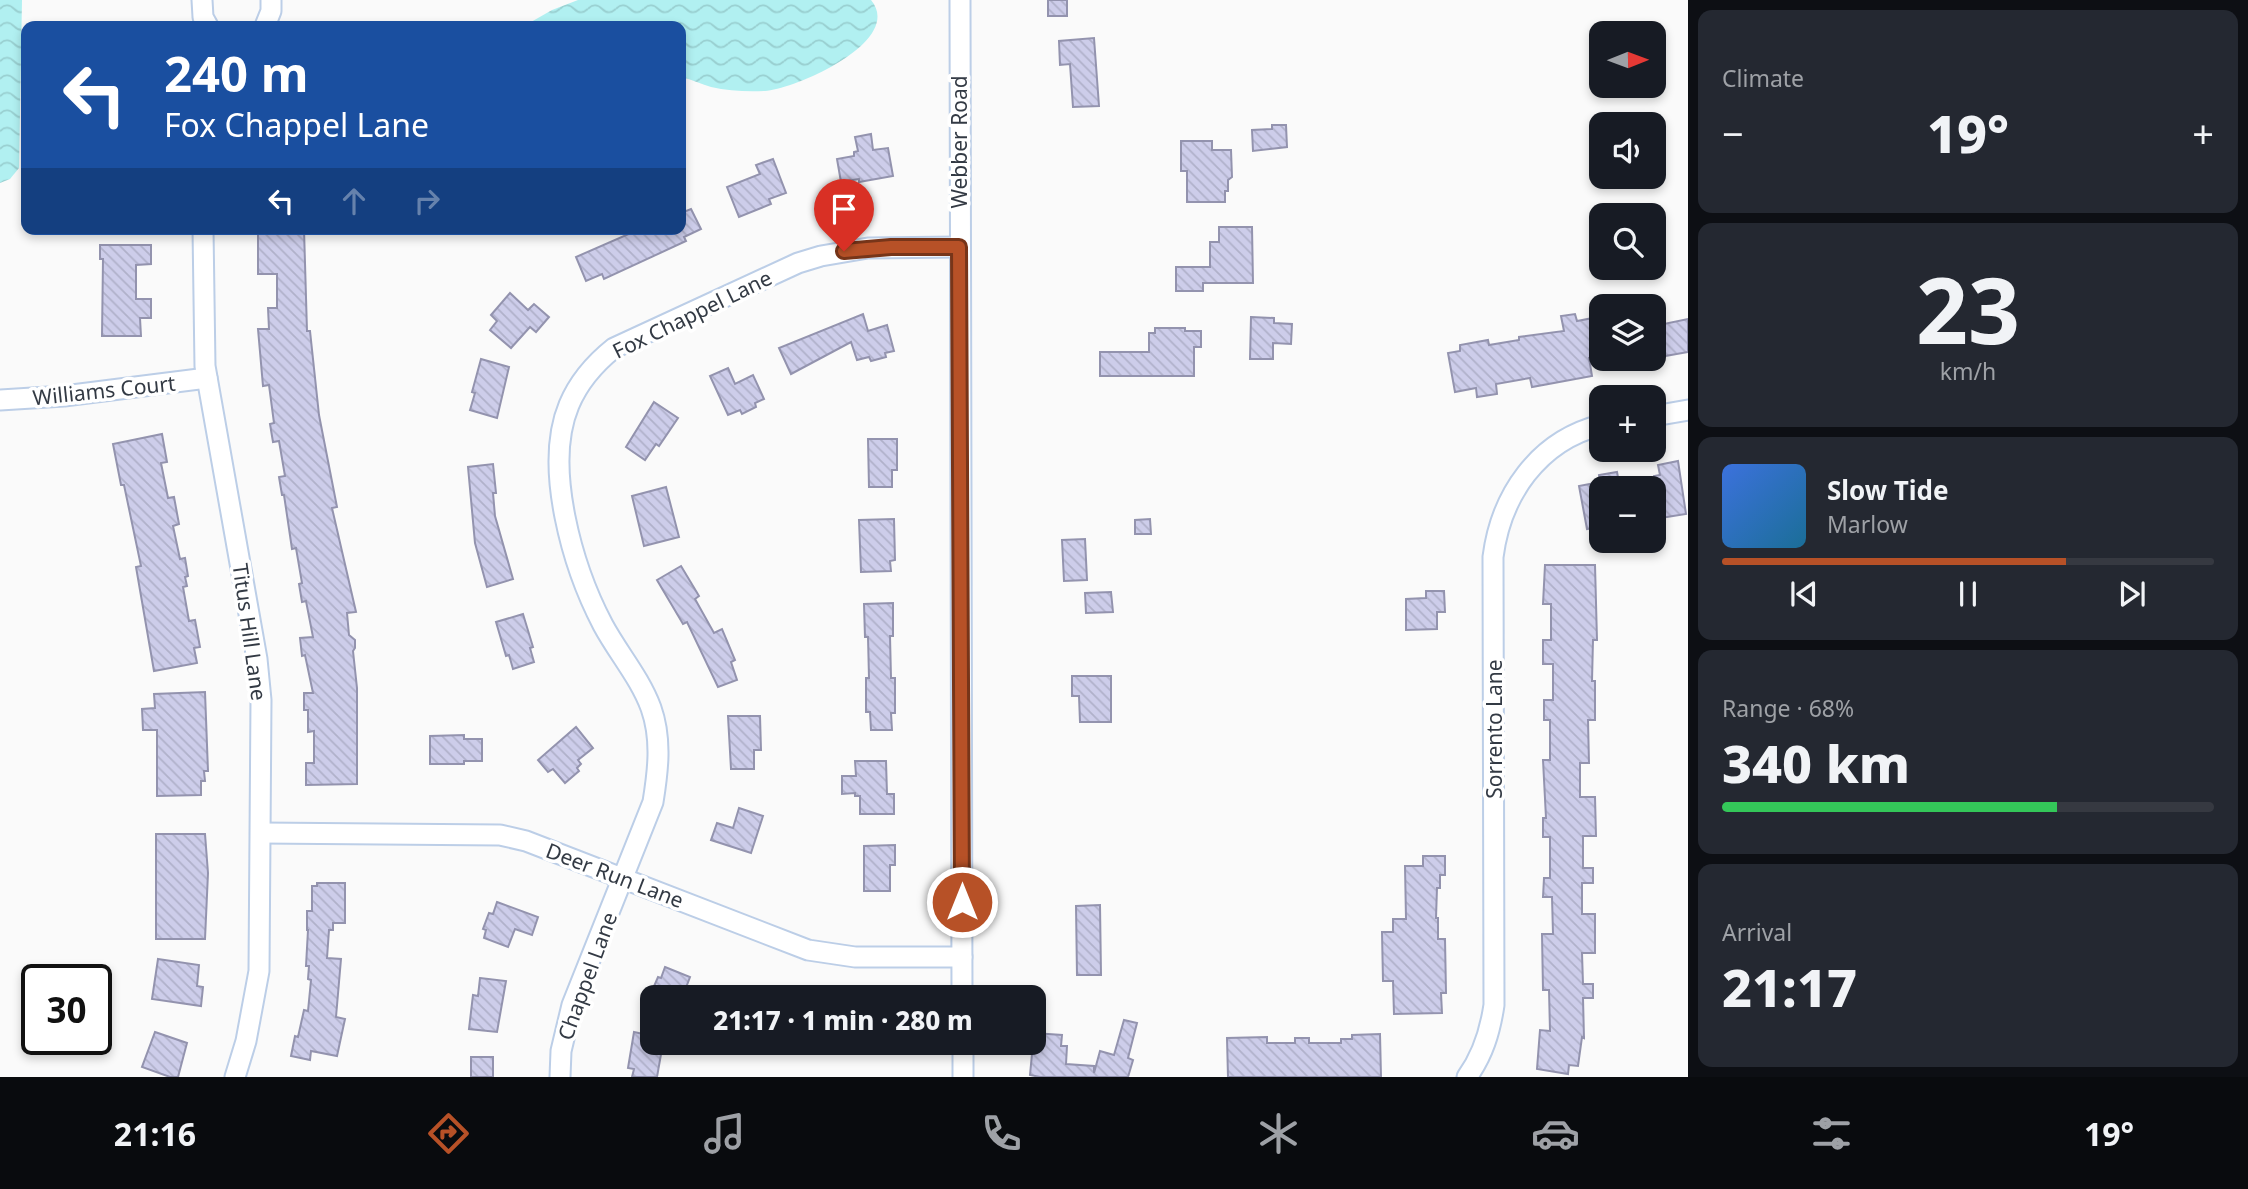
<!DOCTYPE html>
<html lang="en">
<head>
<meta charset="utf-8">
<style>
	body { margin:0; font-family:"Noto Sans",sans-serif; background:#242831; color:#f1f3f6; height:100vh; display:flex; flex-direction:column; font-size:26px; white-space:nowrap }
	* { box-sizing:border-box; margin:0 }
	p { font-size:23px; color:#9ea1a6 }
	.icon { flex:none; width:38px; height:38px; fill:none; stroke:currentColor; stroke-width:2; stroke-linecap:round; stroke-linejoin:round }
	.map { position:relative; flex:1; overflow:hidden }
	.drawer { display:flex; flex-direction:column; gap:10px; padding:10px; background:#0d0f14; width:560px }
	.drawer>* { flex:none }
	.top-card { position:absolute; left:21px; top:21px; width:665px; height:214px; border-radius:14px; box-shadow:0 4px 10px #0003; background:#1a4fa0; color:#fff; overflow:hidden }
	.needle { width:46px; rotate:89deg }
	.controls { position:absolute; left:1589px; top:21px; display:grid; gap:14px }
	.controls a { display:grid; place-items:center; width:77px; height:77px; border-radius:14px; background:#171b24; box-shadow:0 4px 10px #0003; font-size:35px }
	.speed { position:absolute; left:21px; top:964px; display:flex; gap:14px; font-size:35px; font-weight:700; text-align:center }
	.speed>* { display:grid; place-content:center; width:91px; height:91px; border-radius:50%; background:#171b24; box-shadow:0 4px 10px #0003; line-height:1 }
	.speed .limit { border:4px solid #111; border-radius:10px; background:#fff; color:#111 }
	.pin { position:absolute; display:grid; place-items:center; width:60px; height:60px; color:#fff; margin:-72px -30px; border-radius:50% 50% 50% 0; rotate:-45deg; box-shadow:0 0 7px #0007 }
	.pin .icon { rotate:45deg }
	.me { position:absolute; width:77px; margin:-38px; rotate:0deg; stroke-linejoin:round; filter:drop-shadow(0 0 5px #0008) }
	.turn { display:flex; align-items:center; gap:24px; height:147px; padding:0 28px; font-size:32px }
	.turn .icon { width:91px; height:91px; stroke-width:2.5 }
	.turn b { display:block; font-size:49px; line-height:60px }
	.lanes { display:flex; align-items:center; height:66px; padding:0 28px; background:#0003; justify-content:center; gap:35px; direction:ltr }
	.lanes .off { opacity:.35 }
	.big { font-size:52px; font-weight:800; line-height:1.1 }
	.drawer .tile { flex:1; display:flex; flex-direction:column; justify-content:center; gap:10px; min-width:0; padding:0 24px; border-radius:14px; background:#242831 }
	.drawer .dial { align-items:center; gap:0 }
	.dial b { font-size:91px; line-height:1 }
	.song { display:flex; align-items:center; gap:21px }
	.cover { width:84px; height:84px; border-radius:10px; background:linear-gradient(135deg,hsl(220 70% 55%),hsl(200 70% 35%)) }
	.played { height:7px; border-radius:4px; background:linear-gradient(90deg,#b75127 70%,#363941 70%) }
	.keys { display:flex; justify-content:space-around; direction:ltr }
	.heat { display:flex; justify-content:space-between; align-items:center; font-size:38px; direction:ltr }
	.charge { height:10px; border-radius:5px; background:linear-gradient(90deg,#34c759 68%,#363941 0) }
	.trip { position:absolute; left:640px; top:985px; width:406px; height:70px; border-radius:14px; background:#171b24; box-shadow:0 4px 10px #0003; font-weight:800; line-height:70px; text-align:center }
	.tab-bar { display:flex; height:112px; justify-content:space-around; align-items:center; background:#090b0e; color:#9ea1a6 }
	.tab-bar .icon { width:49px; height:49px }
	.tab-bar .selected { color:#b75127 }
	.tab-bar b { font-size:32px; color:#f1f3f6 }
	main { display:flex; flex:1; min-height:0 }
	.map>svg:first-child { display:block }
	.water { fill:url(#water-waves) }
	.building { fill:url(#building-back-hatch); stroke:#9393ae; stroke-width:2 }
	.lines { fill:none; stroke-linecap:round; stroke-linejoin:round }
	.street-casing { stroke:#bccee7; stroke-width:23 }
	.street { stroke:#fff; stroke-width:19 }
	.route-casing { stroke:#773519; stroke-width:18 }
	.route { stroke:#b75127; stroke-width:12 }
	.labels { text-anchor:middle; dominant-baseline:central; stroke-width:7; stroke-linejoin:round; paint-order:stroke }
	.street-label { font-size:21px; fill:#333a44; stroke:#fff }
</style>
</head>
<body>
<main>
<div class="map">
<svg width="1688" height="1077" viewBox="0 0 1688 1077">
	<defs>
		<pattern id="water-waves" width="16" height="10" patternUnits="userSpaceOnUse" patternTransform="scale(1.75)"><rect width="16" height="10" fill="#b1f0f1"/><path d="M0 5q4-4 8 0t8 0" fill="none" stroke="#99cfd0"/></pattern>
		<pattern id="building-back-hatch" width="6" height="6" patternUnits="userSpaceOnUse" patternTransform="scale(1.75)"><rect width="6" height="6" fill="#cdcdea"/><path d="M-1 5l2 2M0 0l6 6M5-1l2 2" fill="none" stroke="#b0b1ca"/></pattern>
	</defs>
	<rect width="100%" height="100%" fill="#fafafa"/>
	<g class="water">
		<path d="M0,0H22L19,168L10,179L0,183Z"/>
		<path d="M578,0H871C905,41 796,89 765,91C748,92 728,91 711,87C701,84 691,79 681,77V26H524L552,10Z"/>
	</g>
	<g class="building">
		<rect x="1048" y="0" width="19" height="16"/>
		<path d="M1094,38L1099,106L1073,107L1070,64L1060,65L1059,41Z"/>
		<path d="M1272,125H1286L1287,147L1253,151L1252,130L1272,129Z"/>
		<path d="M871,134L873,150L888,148L893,176L859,182V179L841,182L837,159L854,156V152L858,151L855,137Z"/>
		<path d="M1181,141H1212V150H1231L1232,177L1228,180V191H1225V202H1187V171H1181Z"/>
		<path d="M773,159L786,193L769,199L771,204L739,217L727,187L760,174L756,165Z"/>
		<path d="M691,209L701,229L684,237L686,241L604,279L602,274L586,281L576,257L640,229H681V213Z"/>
		<path d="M1219,227H1252L1253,283H1203V291H1176V267H1210V242H1219Z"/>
		<path d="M258,229H304L307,331H310L319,415L337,507L332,508L356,612L347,613L349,635L355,640V648L353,651L357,688V784L306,785V763H314V731L308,732V710H304V693H313L305,655L302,656L300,638L313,637L306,601L302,602L299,584L302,583L296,548L292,549L284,495H282L279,477L285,476L279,441L273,442L270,424L274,423L269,385L263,386L258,329H269L268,308H277V274H258Z"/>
		<path d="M100,245H151V264L136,265V299H151V318H140L141,336H102L103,259H100Z"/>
		<path d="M510,293L528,310L534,304L549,317L536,332L530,327L511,348L490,330L497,321L491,315Z"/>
		<path d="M863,314L868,331L887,325L894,351L885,353L886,357L871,361L869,357L857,360L851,342L791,374L779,348Z"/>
		<path d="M1575,314L1577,321L1598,317L1601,355L1589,358L1592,376L1532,387L1530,378L1496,384L1497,394L1477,397L1476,388L1455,392L1448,353L1460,351V345L1488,340L1489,345L1519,340V337L1564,331L1561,316Z"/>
		<path d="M1251,317L1274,318V323L1292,324L1291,344L1273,343V359H1250Z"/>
		<path d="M1688,319V352L1654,358V326Z"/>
		<path d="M1155,328H1185V331H1201V347H1194V376H1100V352H1149V333H1155Z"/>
		<path d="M481,359L509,367L497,418L470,410L475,393L472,392Z"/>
		<path d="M728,368L735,384L753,375L764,399L755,403L756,407L742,414L740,410L728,415L710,376Z"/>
		<path d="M654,402L678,418L659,446L656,444L645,460L626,447Z"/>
		<path d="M162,434L167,462L161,463L168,498L174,497L179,524L173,526L180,559L185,558L188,576L185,577L187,586L183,587L189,621L195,620L200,647L194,648L197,663L154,671L136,567L141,566L124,485H121L113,444Z"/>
		<path d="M868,439H897V470H892V487H869Z"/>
		<path d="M1678,461L1686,514L1654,519V476L1660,475L1658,465Z"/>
		<path d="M493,464L496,493H493L495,516L513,579L487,587L475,543L468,467Z"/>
		<path d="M1617,472L1620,488H1601V527L1587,529L1579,486L1600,482L1599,475Z"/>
		<path d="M666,487L679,537L644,546L632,496Z"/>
		<path d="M894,519L895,560L890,561L891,571L861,572L859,520Z"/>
		<path d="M1150,519L1151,534H1135V520Z"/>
		<path d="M1085,539L1087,580L1064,581L1062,540Z"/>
		<path d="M1545,565H1595L1597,640H1593L1592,681H1595V720H1588L1589,763H1580V797H1595L1596,836H1583V868H1593V883H1582V914H1595V953H1582L1583,984H1593V998H1583L1584,1038L1582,1037L1578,1066L1569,1065L1568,1074L1537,1069L1540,1030L1550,1031L1549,990H1543L1542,934H1553L1552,897H1543L1544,878H1550V837H1543V818H1546L1543,760H1550V720H1544V700H1553V664H1543V640H1551V604H1543Z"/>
		<path d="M681,566L699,596L695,599L714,633L722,629L735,660L731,662L737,680L718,687L687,622L683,624L657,580Z"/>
		<path d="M1426,591H1444L1445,612H1437V629L1406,630V599L1426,598Z"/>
		<path d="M1111,592L1113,612L1086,613L1085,593Z"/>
		<path d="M893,603V636H890L891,678H895V713H891L892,730H871L870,712H866V678H869L868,637H865L864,604Z"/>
		<path d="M523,614L533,647L530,648L534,662L513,669L509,655L506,656L496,622Z"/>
		<path d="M1072,676H1111V722H1080L1079,696H1072Z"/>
		<path d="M205,692L208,771H204L205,781H201V795L157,796V730H143L142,709L155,708L154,694Z"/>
		<path d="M728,716H760L761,750H754V769H731Z"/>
		<path d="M576,727L593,748L578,760L581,764L577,768L579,771L565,783L553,769L548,772L538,760Z"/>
		<path d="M464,735V739H482V761H464V764H430V736Z"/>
		<path d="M855,761H886L887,794H894V814H860V796H855V793L842,794V776H856Z"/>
		<path d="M739,808L763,816L751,853L711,840L717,823L733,828Z"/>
		<path d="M156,834H205L208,873L205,939H156Z"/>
		<path d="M895,845V865H890V891H864V846Z"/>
		<path d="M1423,856H1445V875H1440V888H1437L1436,918H1438V939H1445L1446,993H1441L1442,1013L1394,1014L1393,981H1383L1382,932H1393V919H1406L1405,866H1423Z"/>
		<path d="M317,883H345V923H333V930H329L327,958L341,959L336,1017L345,1019L337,1056L311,1051L310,1060L291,1056L295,1036L298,1037L304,1010L308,1011L311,980L308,979L309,966H306L308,930H307V911H312V886H317Z"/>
		<path d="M497,902L538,917L532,935L515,929L508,947L484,938L486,930L483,929L489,913L493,914Z"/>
		<path d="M1100,905L1101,975H1077L1076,906Z"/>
		<path d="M158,959L199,965L197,986L203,987L201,1006L152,999Z"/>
		<path d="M665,967L690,977L682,998H649L658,977L661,978Z"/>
		<path d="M480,978L506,981L497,1032L469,1029L473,995L478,996Z"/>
		<path d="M1124,1020L1137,1023L1128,1058L1133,1060L1128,1077H1040L1030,1075L1034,1033L1062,1035L1061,1046H1067L1066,1064L1094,1066V1073L1100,1051L1114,1055Z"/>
		<path d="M155,1032L187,1043L178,1077H170L142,1067Z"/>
		<path d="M634,1032L653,1036V1043H663L657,1077H632L634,1069L628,1068Z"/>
		<path d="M1380,1034L1381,1077H1228L1227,1038L1267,1037V1043H1295V1038H1309V1043H1341V1039H1352V1035Z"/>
		<rect x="471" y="1057" width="22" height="20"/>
	</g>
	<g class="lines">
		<g class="street-casing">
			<g id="street">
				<path d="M202,0L203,17L208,26"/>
				<path d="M960,0L962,998"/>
				<path d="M265,26L271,11V0"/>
				<path d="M203,229L205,366L257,659L261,700L259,971L246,1041L235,1077"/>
				<path d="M0,400L64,396L207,378"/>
				<path d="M1654,416L1688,410"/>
				<path d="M261,833L500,835L526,841L808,950L855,957H962"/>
				<path d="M963,1043V1077"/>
				<path d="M560,1077L561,1051L572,1005L653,802C658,771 662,739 651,708C640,678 618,653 603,625C573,568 543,467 569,405C579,381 594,364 614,348L798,263L821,256L868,248L959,247"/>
				<path d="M1467,1077C1483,1055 1490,1032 1494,1005L1493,557C1501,495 1538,441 1601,425"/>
			</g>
		</g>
		<use href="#street" class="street"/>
	</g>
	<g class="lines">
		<g class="route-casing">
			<path id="route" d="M844,251L891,247H959L962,902"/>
		</g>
		<use href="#route" class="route"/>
	</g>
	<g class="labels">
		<g class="street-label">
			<text transform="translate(959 142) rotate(-90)">Webber Road</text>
			<text transform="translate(692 314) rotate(-26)">Fox Chappel Lane</text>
			<text transform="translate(104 390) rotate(-6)">Williams Court</text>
			<text transform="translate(250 632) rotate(82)">Titus Hill Lane</text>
			<text transform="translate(1494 729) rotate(-90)">Sorrento Lane</text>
			<text transform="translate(615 875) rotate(21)">Deer Run Lane</text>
			<text transform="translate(587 976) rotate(-70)">Chappel Lane</text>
		</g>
	</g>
</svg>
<div class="controls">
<a><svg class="needle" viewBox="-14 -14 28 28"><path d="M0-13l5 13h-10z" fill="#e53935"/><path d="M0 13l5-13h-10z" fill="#9ea1a6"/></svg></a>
<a><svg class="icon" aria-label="sound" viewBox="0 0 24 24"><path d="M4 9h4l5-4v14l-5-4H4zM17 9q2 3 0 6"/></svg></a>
<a><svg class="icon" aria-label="search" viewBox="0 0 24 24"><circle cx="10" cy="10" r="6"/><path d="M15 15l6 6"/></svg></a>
<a><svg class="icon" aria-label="layers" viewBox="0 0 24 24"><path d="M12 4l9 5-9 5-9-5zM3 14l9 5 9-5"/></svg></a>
<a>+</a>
<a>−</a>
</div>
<div class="speed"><div class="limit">30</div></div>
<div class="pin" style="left:844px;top:251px;background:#d93025"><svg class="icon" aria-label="arrive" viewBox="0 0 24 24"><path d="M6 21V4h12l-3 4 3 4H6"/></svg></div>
<svg class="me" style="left:962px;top:902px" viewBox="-20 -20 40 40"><circle r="17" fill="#b75127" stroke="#fff" stroke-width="3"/><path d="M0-11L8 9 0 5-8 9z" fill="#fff"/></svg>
<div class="trip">21:17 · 1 min · 280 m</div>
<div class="top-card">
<div class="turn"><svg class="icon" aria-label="left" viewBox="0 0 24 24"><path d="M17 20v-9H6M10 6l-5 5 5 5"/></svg><div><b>240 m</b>Fox Chappel Lane</div></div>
<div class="lanes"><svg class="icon" aria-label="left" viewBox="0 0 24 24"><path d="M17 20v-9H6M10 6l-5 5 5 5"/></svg><svg class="icon off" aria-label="ahead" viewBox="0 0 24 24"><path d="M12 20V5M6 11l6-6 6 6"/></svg><svg class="icon off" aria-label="right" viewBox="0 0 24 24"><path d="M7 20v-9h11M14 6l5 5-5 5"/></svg></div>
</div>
</div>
<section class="drawer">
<div class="tile"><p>Climate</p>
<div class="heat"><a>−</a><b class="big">19°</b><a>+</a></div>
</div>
<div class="tile dial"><b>23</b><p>km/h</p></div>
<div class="tile">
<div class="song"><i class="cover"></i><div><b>Slow Tide</b><p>Marlow</p></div></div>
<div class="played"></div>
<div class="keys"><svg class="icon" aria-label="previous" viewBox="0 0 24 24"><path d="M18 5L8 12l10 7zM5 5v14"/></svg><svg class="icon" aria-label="pause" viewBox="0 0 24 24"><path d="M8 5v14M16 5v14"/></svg><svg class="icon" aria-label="next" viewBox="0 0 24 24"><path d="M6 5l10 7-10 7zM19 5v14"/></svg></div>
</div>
<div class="tile"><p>Range · 68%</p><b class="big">340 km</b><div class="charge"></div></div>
<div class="tile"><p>Arrival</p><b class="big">21:17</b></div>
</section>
</main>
<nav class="tab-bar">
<b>21:16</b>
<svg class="icon selected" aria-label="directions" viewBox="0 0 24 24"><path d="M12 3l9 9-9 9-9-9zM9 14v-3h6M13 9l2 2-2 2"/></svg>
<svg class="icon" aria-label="music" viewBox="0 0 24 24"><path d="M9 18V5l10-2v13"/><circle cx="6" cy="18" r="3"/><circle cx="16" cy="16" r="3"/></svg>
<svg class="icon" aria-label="phone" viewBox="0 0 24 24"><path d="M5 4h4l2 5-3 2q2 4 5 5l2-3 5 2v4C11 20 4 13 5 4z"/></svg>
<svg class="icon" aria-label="climate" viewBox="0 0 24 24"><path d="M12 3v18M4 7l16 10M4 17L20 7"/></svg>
<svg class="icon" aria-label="car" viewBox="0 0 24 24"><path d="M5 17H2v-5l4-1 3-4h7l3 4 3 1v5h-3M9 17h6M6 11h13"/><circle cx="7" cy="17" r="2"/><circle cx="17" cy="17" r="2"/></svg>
<svg class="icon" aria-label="filters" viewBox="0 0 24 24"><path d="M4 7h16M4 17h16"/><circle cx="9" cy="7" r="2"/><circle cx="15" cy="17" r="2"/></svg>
<b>19°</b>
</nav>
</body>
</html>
